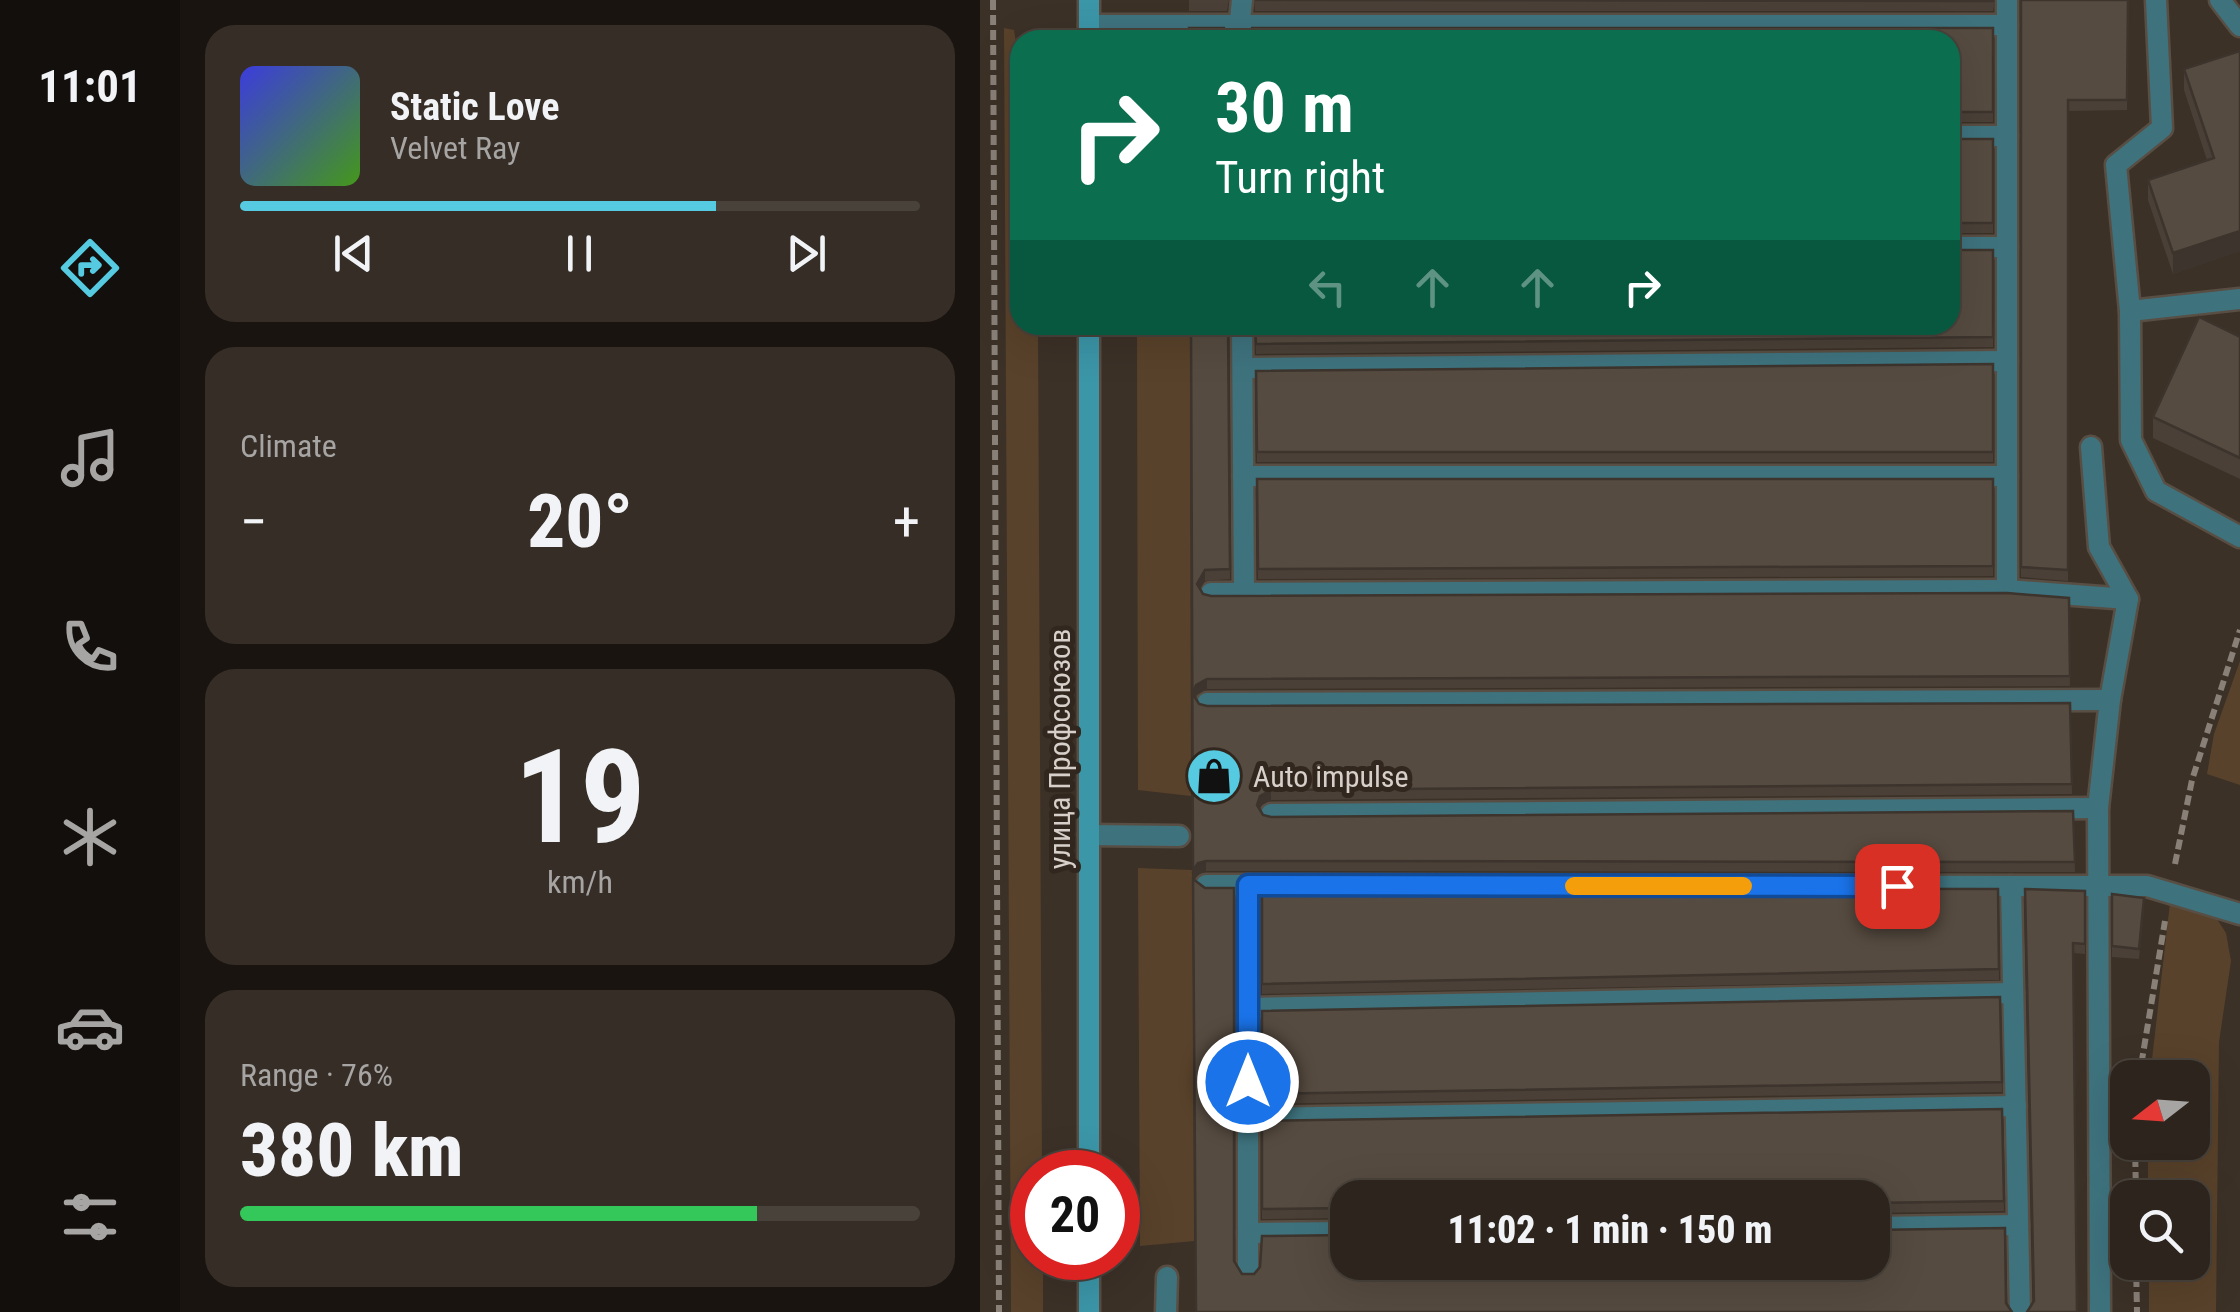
<!DOCTYPE html>
<html lang="en">
<head>
<meta charset="utf-8">
<style>
	body { margin:0; font-family:"Roboto Condensed",sans-serif; background:#352d26; color:#f1f3f6; height:100vh; display:flex; flex-direction:column; font-size:38px; white-space:nowrap }
	* { box-sizing:border-box; margin:0 }
	p { font-size:32px; color:#a7a5a4 }
	.icon { flex:none; width:55px; height:55px; fill:none; stroke:currentColor; stroke-width:2; stroke-linecap:round; stroke-linejoin:round }
	.map { position:relative; flex:1; overflow:hidden }
	.drawer { display:flex; flex-direction:column; gap:25px; padding:25px; background:#191410; width:800px }
	.drawer>* { flex:none }
	.banner { position:absolute; left:30px; top:30px; width:950px; height:305px; border-radius:30px; box-shadow:0 10px 40px #0002,0 0 0 2px #48423b; background:#0b6e4f; color:#fff; overflow:hidden }
	.needle { width:65px; rotate:253deg }
	.fabs { position:absolute; left:1130px; top:1060px; display:grid; gap:20px }
	.fabs a { display:grid; place-items:center; width:100px; height:100px; border-radius:20px; background:#2d251d; box-shadow:0 10px 40px #0002,0 0 0 2px #48423b; font-size:50px }
	.speed { position:absolute; left:30px; top:1150px; display:flex; gap:20px; font-size:50px; font-weight:700; text-align:center }
	.speed>* { display:grid; place-content:center; width:130px; height:130px; border-radius:50%; background:#2d251d; box-shadow:0 10px 40px #0002,0 0 0 2px #48423b; line-height:1 }
	.speed .limit { border:15px solid #d22; background:#fff; color:#111 }
	.pin { position:absolute; display:grid; place-items:center; width:85px; height:85px; color:#fff; margin:-42px; border-radius:20px; box-shadow:0 5px 15px #0006 }
	.me { position:absolute; width:110px; margin:-55px; rotate:0deg; stroke-linejoin:round; filter:drop-shadow(0 0 8px #0008) }
	.turn { display:flex; align-items:center; gap:35px; height:210px; padding:0 40px; font-size:45px }
	.turn .icon { width:130px; height:130px; stroke-width:2.5 }
	.turn b { display:block; font-size:70px; line-height:85px }
	.lanes { display:flex; align-items:center; height:95px; padding:0 40px; background:#0003; justify-content:center; gap:50px; direction:ltr }
	.lanes .off { opacity:.35 }
	.big { font-size:75px; font-weight:800; line-height:1.1 }
	.drawer .card { flex:1; display:flex; flex-direction:column; justify-content:center; gap:15px; min-width:0; padding:0 35px; border-radius:30px; background:#352d26 }
	.drawer .dial { align-items:center; gap:0 }
	.dial b { font-size:130px; line-height:1 }
	.song { display:flex; align-items:center; gap:30px }
	.cover { width:120px; height:120px; border-radius:15px; background:linear-gradient(135deg,hsl(240 70% 55%),hsl(100 70% 35%)) }
	.played { height:10px; border-radius:5px; background:linear-gradient(90deg,#55cae0 70%,#48423b 70%) }
	.keys { display:flex; justify-content:space-around; direction:ltr }
	.heat { display:flex; justify-content:space-between; align-items:center; font-size:55px; direction:ltr }
	.charge { height:15px; border-radius:8px; background:linear-gradient(90deg,#34c759 76%,#48423b 0) }
	.trip { position:absolute; left:350px; top:1180px; width:560px; height:100px; border-radius:30px; background:#2d251d; box-shadow:0 10px 40px #0002,0 0 0 2px #48423b; font-weight:800; line-height:100px; text-align:center }
	main { display:flex; flex:1; min-height:0 }
	.tab-bar { display:flex; flex-direction:column; width:180px; justify-content:space-around; align-items:center; background:#120f0c; color:#a7a5a4 }
	.tab-bar .icon { width:70px; height:70px }
	.tab-bar .active { color:#55cae0 }
	.tab-bar b { font-size:45px; color:#f1f3f6 }
	.map>svg:first-child { display:block }
	.green { fill:#59422b }
	.lines { fill:none; stroke-linecap:round; stroke-linejoin:round }
	.service-casing { stroke:#584e44; stroke-width:25 }
	.secondary-casing { stroke:#584e44; stroke-width:25 }
	.path { stroke:#898078; stroke-width:6; stroke-dasharray:10 5; stroke-linecap:butt }
	.service { stroke:#3e737e; stroke-width:20 }
	.secondary { stroke:#3b96a8; stroke-width:20 }
	.wall { fill:#4a4037 }
	.shaded-wall { fill:#3c342d }
	.building { fill:#564b40; stroke:#3c342d; stroke-width:2.5 }
	.route-casing { stroke:#114b97; stroke-width:25 }
	.route { stroke:#1a73e8; stroke-width:18 }
	.slow { stroke:#f59e0b; stroke-width:18 }
	.labels { text-anchor:middle; dominant-baseline:central; stroke-width:10; stroke-linejoin:round; paint-order:stroke }
	.street-label { font-size:30px; fill:#d7d0ca; stroke:#32271e }
	.poi-label { font-size:30px; fill:#d7d0ca; stroke:#32271e; text-anchor:start }
</style>
</head>
<body>
<main>
<nav class="tab-bar">
<b>11:01</b>
<svg class="icon active" aria-label="directions" viewBox="0 0 24 24"><path d="M12 3l9 9-9 9-9-9zM9 14v-3h6M13 9l2 2-2 2"/></svg>
<svg class="icon" aria-label="music" viewBox="0 0 24 24"><path d="M9 18V5l10-2v13"/><circle cx="6" cy="18" r="3"/><circle cx="16" cy="16" r="3"/></svg>
<svg class="icon" aria-label="phone" viewBox="0 0 24 24"><path d="M5 4h4l2 5-3 2q2 4 5 5l2-3 5 2v4C11 20 4 13 5 4z"/></svg>
<svg class="icon" aria-label="climate" viewBox="0 0 24 24"><path d="M12 3v18M4 7l16 10M4 17L20 7"/></svg>
<svg class="icon" aria-label="car" viewBox="0 0 24 24"><path d="M5 17H2v-5l4-1 3-4h7l3 4 3 1v5h-3M9 17h6M6 11h13"/><circle cx="7" cy="17" r="2"/><circle cx="17" cy="17" r="2"/></svg>
<svg class="icon" aria-label="filters" viewBox="0 0 24 24"><path d="M4 7h16M4 17h16"/><circle cx="9" cy="7" r="2"/><circle cx="15" cy="17" r="2"/></svg>
</nav>
<section class="drawer">
<div class="card">
<div class="song"><i class="cover"></i><div><b>Static Love</b><p>Velvet Ray</p></div></div>
<div class="played"></div>
<div class="keys"><svg class="icon" aria-label="previous" viewBox="0 0 24 24"><path d="M18 5L8 12l10 7zM5 5v14"/></svg><svg class="icon" aria-label="pause" viewBox="0 0 24 24"><path d="M8 5v14M16 5v14"/></svg><svg class="icon" aria-label="next" viewBox="0 0 24 24"><path d="M6 5l10 7-10 7zM19 5v14"/></svg></div>
</div>
<div class="card"><p>Climate</p>
<div class="heat"><a>−</a><b class="big">20°</b><a>+</a></div>
</div>
<div class="card dial"><b>19</b><p>km/h</p></div>
<div class="card"><p>Range · 76%</p><b class="big">380 km</b><div class="charge"></div></div>
</section>
<div class="map">
<svg width="1260" height="1312" viewBox="0 0 1260 1312">
	<rect width="100%" height="100%" fill="#3c3127"/>
	<g class="green">
		<path d="M24,28L34,30L40,70V325H58L62,1172H52V1258H63V1312H31Z"/>
		<path d="M157,325H210L211,796L158,790Z"/>
		<path d="M1260,661V785L1227,774L1234,734Z"/>
		<path d="M158,868L212,870L213,900L214,1241L160,1246Z"/>
		<path d="M1190,903L1235,916L1246,933L1251,961L1239,1042L1236,1312H1169V1263L1212,1262V1198L1168,1197V1143L1212,1142V1078L1170,1077Z"/>
	</g>
	<g class="lines">
		<g class="service-casing">
			<g id="service">
				<path d="M1176,0L1182,128L1136,165L1150,311L1260,299"/>
				<path d="M1240,0L1260,26"/>
				<path d="M109,25H1027"/>
				<path d="M258,40L262,0"/>
				<path d="M970,136H1027"/>
				<path d="M970,247H1027"/>
				<path d="M1150,311L1151,440L1176,491L1260,537"/>
				<path d="M262,325L264,593"/>
				<path d="M263,368L1027,361"/>
				<path d="M1111,447L1119,547L1148,599L1130,700L1118,808L1120,1312"/>
				<path d="M263,476H1027"/>
				<path d="M1027,590V0"/>
				<path d="M231,593L1027,590L1148,599"/>
				<path d="M227,703L1130,700"/>
				<path d="M291,814L1118,808"/>
				<path d="M109,835L199,836"/>
				<path d="M226,885L1167,886L1260,914"/>
				<path d="M1031,886L1040,1312"/>
				<path d="M269,1008L1033,993"/>
				<path d="M268,1118L1036,1106"/>
				<path d="M892,1227L1038,1225"/>
				<path d="M268,1233L368,1232"/>
				<path d="M268,1272V885"/>
				<path d="M186,1312L187,1277"/>
			</g>
		</g>
		<g class="secondary-casing">
			<g id="secondary">
				<path d="M109,0V40"/>
				<path d="M109,1172V325"/>
				<path d="M109,1312V1258"/>
			</g>
		</g>
		<g class="path">
			<path d="M13,0L19,1312"/>
			<path d="M1195,864L1212,780L1260,630"/>
			<path d="M1159,1078L1185,921"/>
			<path d="M1155,1142L1156,1198"/>
			<path d="M1156,1262L1157,1312"/>
		</g>
		<use href="#service" class="service"/>
		<use href="#secondary" class="secondary"/>
	</g>
	<g class="wall">
		<path d="M209,0H249L247,11H209Z"/>
		<path d="M274,0H1015L1013,11H275Z"/>
		<path d="M1041,0H1148L1147,110L1088,111V581L1041,577Z"/>
		<path d="M1013,28V122H970V40Z"/>
		<path d="M1260,51V251L1193,274L1168,200V180L1227,160L1204,90V69Z"/>
		<rect x="970" y="139" width="43" height="94"/>
		<path d="M1013,250V347L276,354L275,325Z"/>
		<path d="M211,325H248L250,579L225,581L220,589L223,594L231,596L1089,598L1090,686L227,689L215,697L219,704L227,706L1090,703L1092,794L291,800L280,806L283,815L291,817L1093,811L1095,872L226,871L218,874L214,880L254,1261L262,1274H274L368,1235L216,1312Z"/>
		<path d="M1260,337V479L1173,438V417Z"/>
		<path d="M1013,364V462H277L276,371Z"/>
		<path d="M277,479H1013V576L278,579Z"/>
		<path d="M282,888L1018,889L1019,980L282,994Z"/>
		<path d="M1045,889L1105,891V954L1093,953L1054,1302Z"/>
		<path d="M1132,894L1164,908L1159,959L1132,957Z"/>
		<path d="M1020,997L1022,1092L282,1104V1011Z"/>
		<path d="M1022,1109L1024,1211L892,1213V1198H368V1218L282,1219V1121Z"/>
	</g>
	<g class="shaded-wall">
		<path d="M1260,231V251L1193,274V253Z"/>
		<path d="M225,570V581L217,594V584Z"/>
		<path d="M227,679V689L216,695L213,704L216,685Z"/>
		<path d="M291,790V800L280,806L277,815L280,796Z"/>
		<path d="M226,861V871L218,874L213,881V870L218,863Z"/>
	</g>
	<g class="building">
		<path d="M275,0H1013V1Z"/>
		<path d="M1041,0H1148L1147,100H1088V570L1041,567Z"/>
		<path d="M209,28H244L249,40H209Z"/>
		<path d="M272,28H1013V112H970V40H265L268,38Z"/>
		<path d="M1260,51V231L1193,253L1168,180L1234,158L1204,69Z"/>
		<rect x="970" y="139" width="43" height="84"/>
		<path d="M970,250H1013V337L276,344L275,325H970Z"/>
		<path d="M1219,317L1260,337V458L1173,417Z"/>
		<path d="M211,325H248L250,569L225,570L217,584L223,594L231,596L1027,593L1089,598L1090,676L227,679L216,685L213,694L219,704L227,706L1090,703L1092,784L291,790L280,796L277,805L283,815L291,817L1093,811L1095,862L226,861L218,863L213,870Z"/>
		<path d="M1013,364V452H277L276,371Z"/>
		<path d="M277,479H1013V566L278,569Z"/>
		<path d="M213,879L225,888H254V1261L262,1274H274L280,1267L282,1236L368,1235V1262H892V1230L1025,1228L1026,1303L1032,1312H216Z"/>
		<path d="M282,888L1018,889L1019,969L282,984Z"/>
		<path d="M1045,889L1105,891V944L1093,943L1097,1312H1047L1054,1301Z"/>
		<path d="M1132,894L1164,898L1159,949L1132,946Z"/>
		<path d="M1020,997L1022,1082L282,1094V1011Z"/>
		<path d="M1022,1109L1024,1201L892,1203V1198H368V1208L282,1209V1121Z"/>
	</g>
	<g class="lines">
		<g class="route-casing">
			<path id="route" d="M268,1082V885L917,886"/>
		</g>
		<use href="#route" class="route"/>
		<path class="slow" d="M594,886H763"/>
	</g>
	<defs>
		<g id="shop-disc" transform="scale(2.875)"><circle r="9.5" fill="#55cae0" stroke="#32271e"/><path d="M-5-2.5h2.3a2.7 3.5 0 0 1 5.4 0H5L5.5 6h-11ZM-1.5-2.5h3a1.5 2.3 0 0 0-3 0Z" fill="#111"/></g>
	</defs>
	<g fill-rule="evenodd">
		<use href="#shop-disc" x="234" y="776"/>
	</g>
	<g class="labels">
		<g class="street-label">
			<text transform="translate(79 749) rotate(-90)">улица Профсоюзов</text>
		</g>
		<g class="poi-label">
			<text x="273" y="776">Auto impulse</text>
		</g>
	</g>
</svg>
<div class="fabs">
<a><svg class="needle" viewBox="-14 -14 28 28"><path d="M0-13l5 13h-10z" fill="#e53935"/><path d="M0 13l5-13h-10z" fill="#a7a5a4"/></svg></a>
<a><svg class="icon" aria-label="search" viewBox="0 0 24 24"><circle cx="10" cy="10" r="6"/><path d="M15 15l6 6"/></svg></a>
</div>
<div class="speed"><div class="limit">20</div></div>
<div class="pin" style="left:917px;top:886px;background:#d93025"><svg class="icon" aria-label="arrive" viewBox="0 0 24 24"><path d="M6 21V4h12l-3 4 3 4H6"/></svg></div>
<svg class="me" style="left:268px;top:1082px" viewBox="-20 -20 40 40"><circle r="17" fill="#1a73e8" stroke="#fff" stroke-width="3"/><path d="M0-11L8 9 0 5-8 9z" fill="#fff"/></svg>
<div class="trip">11:02 · 1 min · 150 m</div>
<div class="banner">
<div class="turn"><svg class="icon" aria-label="right" viewBox="0 0 24 24"><path d="M7 20v-9h11M14 6l5 5-5 5"/></svg><div><b>30 m</b>Turn right</div></div>
<div class="lanes"><svg class="icon off" aria-label="left" viewBox="0 0 24 24"><path d="M17 20v-9H6M10 6l-5 5 5 5"/></svg><svg class="icon off" aria-label="ahead" viewBox="0 0 24 24"><path d="M12 20V5M6 11l6-6 6 6"/></svg><svg class="icon off" aria-label="ahead" viewBox="0 0 24 24"><path d="M12 20V5M6 11l6-6 6 6"/></svg><svg class="icon" aria-label="right" viewBox="0 0 24 24"><path d="M7 20v-9h11M14 6l5 5-5 5"/></svg></div>
</div>
</div>
</main>
</body>
</html>
